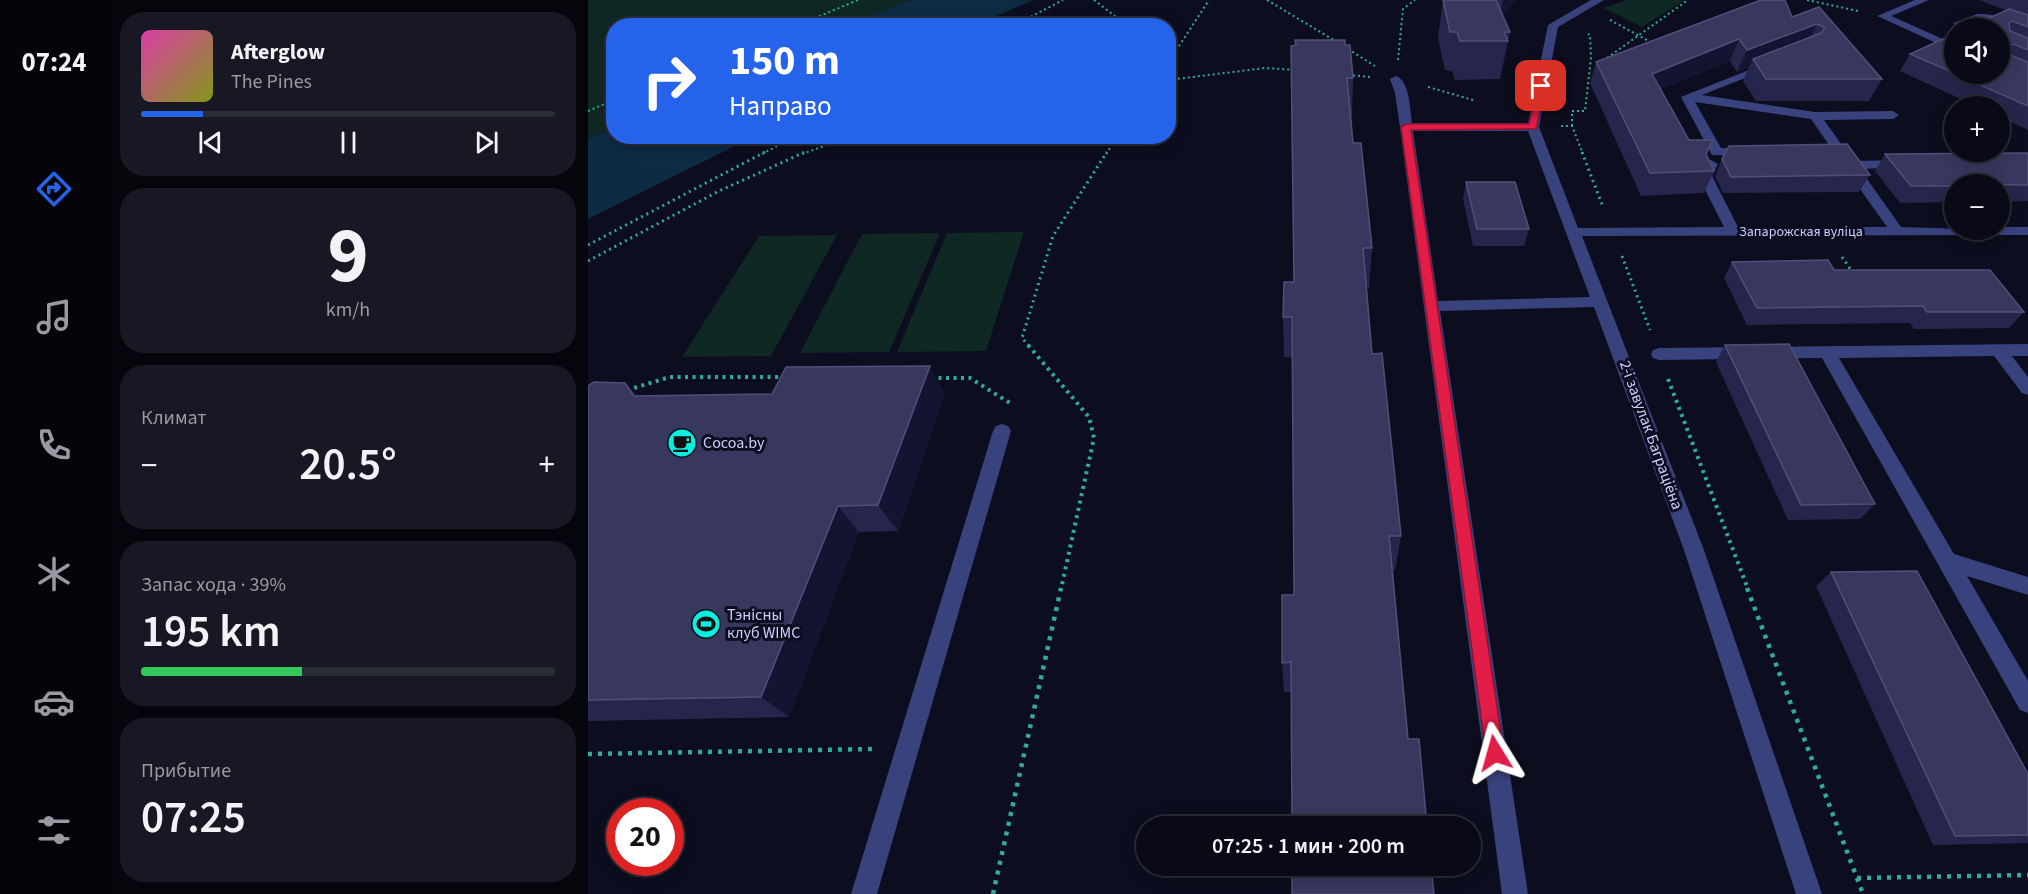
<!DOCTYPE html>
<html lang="ru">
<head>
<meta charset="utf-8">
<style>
	body { margin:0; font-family:"Source Sans 3",sans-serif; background:#171823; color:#f1f3f6; height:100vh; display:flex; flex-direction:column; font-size:22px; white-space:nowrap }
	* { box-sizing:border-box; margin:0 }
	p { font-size:20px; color:#999aa1 }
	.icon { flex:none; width:33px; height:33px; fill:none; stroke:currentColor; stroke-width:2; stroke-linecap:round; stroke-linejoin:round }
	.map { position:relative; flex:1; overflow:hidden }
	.panel { display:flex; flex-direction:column; gap:12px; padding:12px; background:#05060c; width:480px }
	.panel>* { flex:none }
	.top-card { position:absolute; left:18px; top:18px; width:570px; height:126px; border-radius:24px; box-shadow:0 3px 15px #0003,0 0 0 2px #292b35; background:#2563eb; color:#fff; overflow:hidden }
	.controls { position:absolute; left:1356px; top:18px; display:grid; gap:12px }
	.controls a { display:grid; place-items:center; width:66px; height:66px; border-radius:50%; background:#090a16; box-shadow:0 3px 15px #0003,0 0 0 2px #292b35; font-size:30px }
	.speed { position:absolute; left:18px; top:798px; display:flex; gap:12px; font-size:30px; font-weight:700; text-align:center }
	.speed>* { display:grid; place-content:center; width:78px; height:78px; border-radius:50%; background:#090a16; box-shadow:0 3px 15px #0003,0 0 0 2px #292b35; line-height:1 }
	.speed .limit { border:9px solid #d22; background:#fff; color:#111 }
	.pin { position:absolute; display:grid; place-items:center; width:51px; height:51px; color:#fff; margin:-26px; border-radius:12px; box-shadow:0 3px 9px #0006 }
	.me { position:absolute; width:66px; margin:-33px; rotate:352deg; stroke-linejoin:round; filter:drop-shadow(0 0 4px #0008) }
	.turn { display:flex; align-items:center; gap:21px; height:126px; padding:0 24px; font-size:27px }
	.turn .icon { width:78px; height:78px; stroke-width:2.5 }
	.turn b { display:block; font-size:42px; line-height:51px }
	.big { font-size:45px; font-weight:600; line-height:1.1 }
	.panel .card { flex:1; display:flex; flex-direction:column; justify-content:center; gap:9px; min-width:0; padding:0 21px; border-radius:24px; background:#171823 }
	.panel .dial { align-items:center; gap:0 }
	.dial b { font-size:78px; line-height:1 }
	.song { display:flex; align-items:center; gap:18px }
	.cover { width:72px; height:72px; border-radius:9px; background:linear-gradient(135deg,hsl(320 70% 55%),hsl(70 70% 35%)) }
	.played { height:6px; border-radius:3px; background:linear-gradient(90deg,#2563eb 15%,#292b35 15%) }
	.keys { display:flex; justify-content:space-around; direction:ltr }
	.heat { display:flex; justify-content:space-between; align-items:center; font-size:33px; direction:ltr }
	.charge { height:9px; border-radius:4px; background:linear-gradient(90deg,#34c759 39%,#292b35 0) }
	.trip { position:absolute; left:548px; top:816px; width:345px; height:60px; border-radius:30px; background:#090a16; box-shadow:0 3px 15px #0003,0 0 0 2px #292b35; font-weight:600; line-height:60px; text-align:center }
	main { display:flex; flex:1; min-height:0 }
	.tab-bar { display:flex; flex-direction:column; width:108px; justify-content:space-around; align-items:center; background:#040409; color:#999aa1 }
	.tab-bar .icon { width:42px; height:42px }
	.tab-bar .active { color:#2563eb }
	.tab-bar b { font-size:27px; color:#f1f3f6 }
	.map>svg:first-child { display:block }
	.green { fill:#102823 }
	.water { fill:#0d2b42 }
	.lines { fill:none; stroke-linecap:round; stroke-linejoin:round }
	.path-far3 { stroke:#30ad90; stroke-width:2; stroke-dasharray:2 3; stroke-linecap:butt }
	.path-far2 { stroke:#30ad90; stroke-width:3; stroke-dasharray:2 4; stroke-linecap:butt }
	.path-far1 { stroke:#30ad90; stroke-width:4; stroke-dasharray:3 4.5; stroke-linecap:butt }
	.path { stroke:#30ad90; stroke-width:4.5; stroke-dasharray:4 6; stroke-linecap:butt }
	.minor { fill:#38427d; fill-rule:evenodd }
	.wall { fill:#26264c }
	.shaded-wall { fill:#141432 }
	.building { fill:#38385f; stroke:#4f4f78; stroke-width:1.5 }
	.route { fill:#e11d48; stroke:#92132f; stroke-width:1.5 }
	.labels { text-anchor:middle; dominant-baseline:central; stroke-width:6; stroke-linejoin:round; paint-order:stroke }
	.far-street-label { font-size:14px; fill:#cbcefe; stroke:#0c0d1e }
	.street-label { font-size:16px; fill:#cbcefe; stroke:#0c0d1e }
	.poi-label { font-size:16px; fill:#cbcefe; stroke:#0c0d1e; text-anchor:start }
</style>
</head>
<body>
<main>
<nav class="tab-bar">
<b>07:24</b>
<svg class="icon active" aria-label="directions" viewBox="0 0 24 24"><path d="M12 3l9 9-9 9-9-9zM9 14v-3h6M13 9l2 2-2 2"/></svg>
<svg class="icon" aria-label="music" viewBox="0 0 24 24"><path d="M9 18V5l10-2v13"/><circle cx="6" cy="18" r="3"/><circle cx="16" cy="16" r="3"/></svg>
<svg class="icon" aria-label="phone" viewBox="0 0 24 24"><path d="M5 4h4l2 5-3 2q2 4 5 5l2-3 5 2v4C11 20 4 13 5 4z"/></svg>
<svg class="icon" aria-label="climate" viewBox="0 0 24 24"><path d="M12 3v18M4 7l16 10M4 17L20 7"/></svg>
<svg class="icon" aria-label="car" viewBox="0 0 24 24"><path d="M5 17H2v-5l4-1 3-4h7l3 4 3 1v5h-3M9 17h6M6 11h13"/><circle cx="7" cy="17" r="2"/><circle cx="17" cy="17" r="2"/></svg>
<svg class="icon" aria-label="filters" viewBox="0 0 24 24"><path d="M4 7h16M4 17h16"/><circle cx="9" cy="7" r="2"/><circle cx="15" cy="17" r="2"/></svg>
</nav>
<section class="panel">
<div class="card">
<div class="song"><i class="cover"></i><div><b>Afterglow</b><p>The Pines</p></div></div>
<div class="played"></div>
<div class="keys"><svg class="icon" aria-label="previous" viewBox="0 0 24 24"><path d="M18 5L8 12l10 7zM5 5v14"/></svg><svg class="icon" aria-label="pause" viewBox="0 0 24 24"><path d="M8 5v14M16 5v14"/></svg><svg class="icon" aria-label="next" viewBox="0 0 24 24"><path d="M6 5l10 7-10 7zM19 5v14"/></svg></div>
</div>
<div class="card dial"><b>9</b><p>km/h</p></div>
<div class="card"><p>Климат</p>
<div class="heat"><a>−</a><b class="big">20.5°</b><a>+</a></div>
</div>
<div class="card"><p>Запас хода · 39%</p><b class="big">195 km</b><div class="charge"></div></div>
<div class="card"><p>Прибытие</p><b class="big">07:25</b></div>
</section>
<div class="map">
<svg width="1440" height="894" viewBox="0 0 1440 894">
	<rect width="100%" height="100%" fill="#0c0d1e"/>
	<g class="green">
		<path d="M0,0H322L259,25L26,26L25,128L0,139Z"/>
		<path d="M1039,0H1097L1054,27L1016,8Z"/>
		<path d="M436,232L398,351L309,352L359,233Z"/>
		<path d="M352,233L301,352L212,353L274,234Z"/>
		<path d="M249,235L183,356L94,357L171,236Z"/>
	</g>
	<g class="water">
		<path d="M322,0H445L388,25H259Z"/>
		<path d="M25,128L26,136L165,137L0,219V139Z"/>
	</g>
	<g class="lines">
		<g class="path-far3">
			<path d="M506,0L528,17L530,26"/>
			<path d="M679,0L749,42"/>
			<path d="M1219,0L1270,11"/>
			<path d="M1022,20L1066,44"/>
			<path d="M208,26L270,0"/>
			<path d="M425,26L475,0"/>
			<path d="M760,49L787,66"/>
			<path d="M1019,58L1100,0"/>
			<path d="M810,60L815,9L827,0"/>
			<path d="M580,63L621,0"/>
			<path d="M760,75L783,77"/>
			<path d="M580,80L677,68L708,70"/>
			<path d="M840,87L885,100"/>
			<path d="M0,111L26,100"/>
			<path d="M973,126H984L995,154"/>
			<path d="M984,126V111H997L1003,58L1002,35L1000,34"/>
			<path d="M174,154L208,136"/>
			<path d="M214,154L264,136"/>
			<path d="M518,154L530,136"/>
		</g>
		<g class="path-far2">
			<path d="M994,152L1015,207"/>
			<path d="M0,245L177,152"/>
			<path d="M1034,256L1062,330"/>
			<path d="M1254,257L1265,273"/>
			<path d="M0,261L129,192L217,152"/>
			<path d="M441,346L434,338L465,236L519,152"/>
		</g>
		<g class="path-far1">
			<path d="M440,345L501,417L506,438L473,589"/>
			<path d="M343,378H382L422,403"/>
			<path d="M1080,379L1160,589"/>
			<path d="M39,390L82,377H198"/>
		</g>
		<g class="path">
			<path d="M1159,588L1275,894"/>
			<path d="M0,754L285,749"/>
			<path d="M1269,878L1440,875"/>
			<path d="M405,894L473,588"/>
		</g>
		<g class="minor">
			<path d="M1003,0H1016L970,27L951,127L990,228L1136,227L1110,176L1118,161L1123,160L1130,164L1124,176L1150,227H1299L1255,165L1262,161L1315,160L1322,164L1320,167L1272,169L1313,227L1412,230V227H1440V235L994,236L1116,550L1234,894H1208L1096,550L1006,307L852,311L940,894H914L812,127L807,93L802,79L808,76C822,81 822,110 824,123H940L960,25ZM825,131H940L1002,297L850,301Z"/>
			<path d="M1327,0H1341L1303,16L1366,44V51L1289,16Z"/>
			<path d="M1389,14C1407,13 1423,20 1440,27V34C1419,28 1401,15 1378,24L1383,28H1371L1365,23Z"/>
			<path d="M1181,62L1185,63V67L1114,95L1227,112L1305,111L1311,115L1305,119L1236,120L1259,152L1253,156L1248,155L1223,119L1107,102L1133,148H1162L1168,152L1162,156L1124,155L1093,97Z"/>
			<path d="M1440,344V356H1424L1440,377V395L1434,393L1406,356L1251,358L1366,554L1440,577V595L1379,576L1440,681V713L1432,710L1234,358L1071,360L1065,358L1063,354L1065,350L1071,348Z"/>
			<path d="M414,424L420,426L423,431L289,894H263L405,431L408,426Z"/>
		</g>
	</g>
	<g class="wall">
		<path d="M855,0H928L914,14L922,32L912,79L867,80L864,71L857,70L850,38Z"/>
		<path d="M1391,0H1440V130L1412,117V106H1388L1312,71L1322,54L1366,74L1417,10Z"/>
		<path d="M1231,7L1294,79L1281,101H1168L1155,81L1161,67L1149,72L1142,61L1073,89L1101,140L1118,155L1126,171L1116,193L1053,196L1002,83L1008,62L1204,17Z"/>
		<path d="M757,45L765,78L764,117H763L765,143L784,248L781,288H779L784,354L813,536L807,570L805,571L820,739L839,826L703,692H696L694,663L706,595L705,357H696L695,317L706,282Z"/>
		<path d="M1440,153V201L1412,202V184H1366V202L1312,203L1287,171L1297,154Z"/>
		<path d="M1134,159L1282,175L1271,192L1135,193L1127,176Z"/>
		<path d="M878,182L941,229L936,246H885L875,199Z"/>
		<path d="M1144,262L1246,270L1436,312L1421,328L1326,329L1322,323L1159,325L1136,278Z"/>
		<path d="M1137,345L1287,504L1272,519L1200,520L1128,362Z"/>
		<path d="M37,383L50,396L357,394L310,531L271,532L201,717L0,721V386Z"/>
		<path d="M1243,572L1440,774V843L1345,845L1228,586Z"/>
	</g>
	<g class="shaded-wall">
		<path d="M915,0H928L912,16Z"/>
		<path d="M1229,24L1219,45L1165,59L1161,67L1149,72L1159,50Z"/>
		<path d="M1151,39L1142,61L1057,96L1064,74Z"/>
		<path d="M342,366L357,394L310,531L290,505Z"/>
		<path d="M37,383L65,411L46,396Z"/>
		<path d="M250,506L271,532L201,717L173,697Z"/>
	</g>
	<g class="building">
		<path d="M855,0H908L922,32H916L920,41H872L869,32H862Z"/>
		<path d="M1173,0H1197L1204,17L1231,7L1294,79H1178L1165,59L1233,33L1237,28L1229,24L1159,50L1151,39L1064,74L1101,140H1125L1118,154L1126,171L1062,173L1008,62Z"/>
		<path d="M1421,9L1440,15V27L1424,21L1421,23L1422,31L1440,38V50L1425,44L1422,46V55L1440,62V106L1367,74H1412V28H1379Z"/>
		<path d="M1366,34V73L1322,54Z"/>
		<path d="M707,40H757V45H762L765,78H759L765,143H773L784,248H775L784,354L794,353L813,536H801L820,739H831L839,826H704L703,662L694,663V595H706L704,317H695L696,282H706L703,46L708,45Z"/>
		<path d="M1259,144L1282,175L1143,177L1134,159L1141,146Z"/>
		<path d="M1440,153V185L1366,184V186H1323L1297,154Z"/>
		<path d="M878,182H927L941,229H889Z"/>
		<path d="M1240,260L1246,270H1402L1436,312H1339L1335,306L1169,308L1144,262Z"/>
		<path d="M1201,344L1287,504L1213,505L1137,345Z"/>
		<path d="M342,366L290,505L250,506L173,697L0,700V386L6,382L37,383L46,396L184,394L198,367Z"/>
		<path d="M1329,571L1440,774V835L1367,836L1243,572Z"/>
		<path d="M704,866H843L846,894H704Z"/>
	</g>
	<path class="route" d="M950,84L958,86L948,129L823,130L916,753L913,759L907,762L901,759L898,753L813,127L818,124H941Z"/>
	<defs>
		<g id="cafe-disc" transform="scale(1.5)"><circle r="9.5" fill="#05f0de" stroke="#0c0d1e"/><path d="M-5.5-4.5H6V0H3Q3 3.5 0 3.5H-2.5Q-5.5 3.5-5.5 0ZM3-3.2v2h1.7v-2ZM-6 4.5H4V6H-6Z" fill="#111"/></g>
		<g id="stadium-disc" transform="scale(1.5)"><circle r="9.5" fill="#05f0de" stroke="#0c0d1e"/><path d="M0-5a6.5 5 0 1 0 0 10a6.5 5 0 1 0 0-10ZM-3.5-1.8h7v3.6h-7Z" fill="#111"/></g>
	</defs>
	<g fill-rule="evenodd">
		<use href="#cafe-disc" x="94" y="443"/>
		<use href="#stadium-disc" x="118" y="624"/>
	</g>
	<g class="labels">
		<g class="far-street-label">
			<text x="1213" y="232">Запарожская вуліца</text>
		</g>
		<g class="street-label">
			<text transform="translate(1063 435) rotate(70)">2-і завулак Баграціёна</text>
		</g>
		<g class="poi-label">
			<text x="115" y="443">Cocoa.by</text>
			<text x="139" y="615">Тэнісны<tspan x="139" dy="18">клуб WIMC</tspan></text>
		</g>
	</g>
</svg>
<div class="controls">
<a><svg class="icon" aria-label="sound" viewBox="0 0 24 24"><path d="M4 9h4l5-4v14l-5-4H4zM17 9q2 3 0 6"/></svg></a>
<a>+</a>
<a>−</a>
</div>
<div class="speed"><div class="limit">20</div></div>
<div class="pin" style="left:953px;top:86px;background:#d93025"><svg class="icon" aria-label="arrive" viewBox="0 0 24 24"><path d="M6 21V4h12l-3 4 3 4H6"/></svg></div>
<svg class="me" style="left:907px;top:753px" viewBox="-20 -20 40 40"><path d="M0-17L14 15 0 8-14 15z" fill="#e11d48" stroke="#fff" stroke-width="4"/></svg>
<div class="trip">07:25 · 1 мин · 200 m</div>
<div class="top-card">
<div class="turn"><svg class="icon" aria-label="right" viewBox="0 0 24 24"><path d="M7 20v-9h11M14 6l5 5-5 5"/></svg><div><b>150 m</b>Направо</div></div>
</div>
</div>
</main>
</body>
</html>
